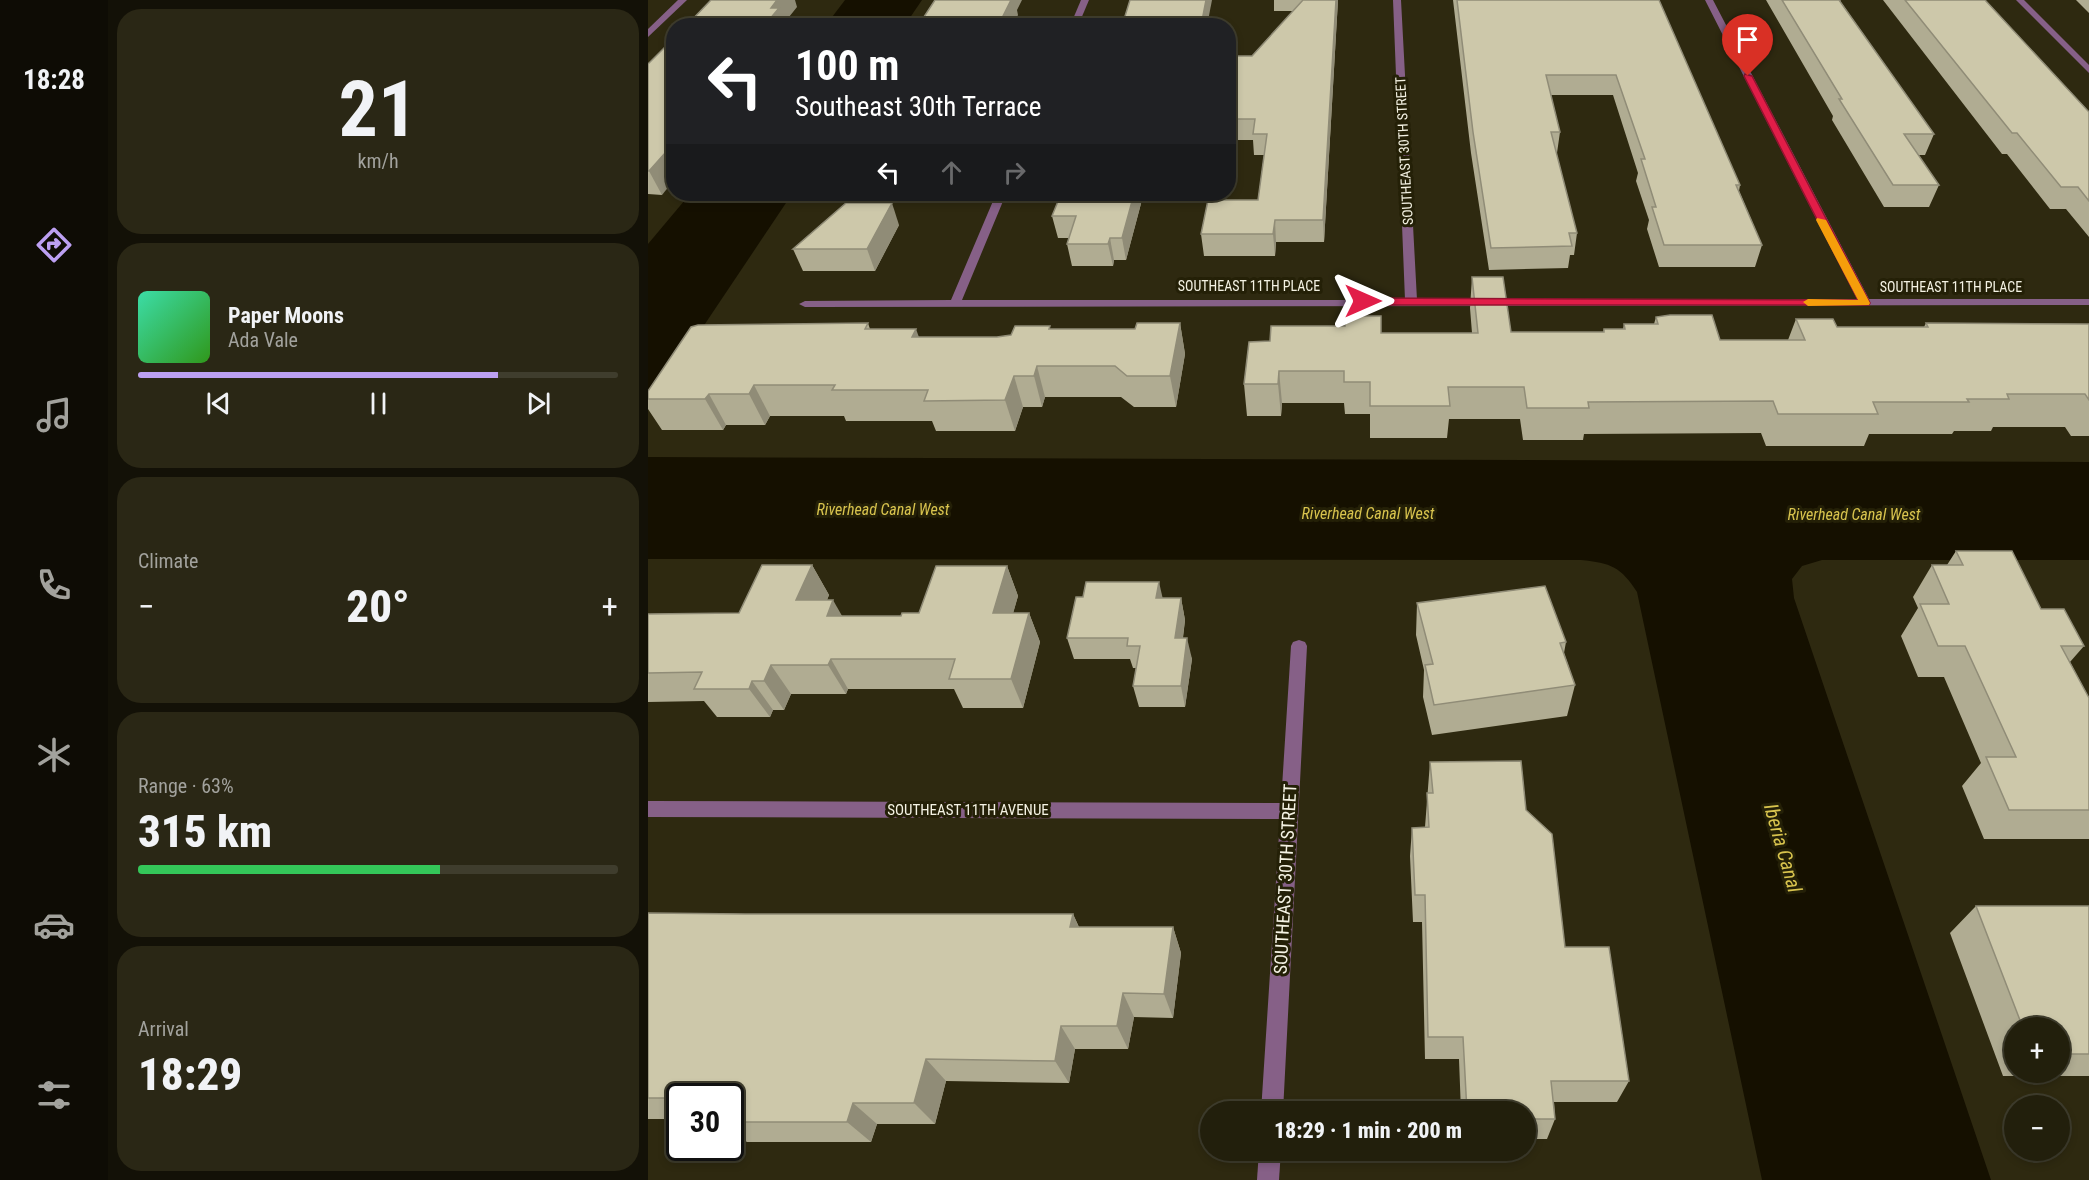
<!DOCTYPE html>
<html lang="en">
<head>
<meta charset="utf-8">
<style>
	body { margin:0; font-family:"Roboto Condensed",sans-serif; background:#2a2715; color:#f1f3f6; height:100vh; display:flex; flex-direction:column; font-size:22px; white-space:nowrap }
	* { box-sizing:border-box; margin:0 }
	p { font-size:20px; color:#a2a29d }
	.icon { flex:none; width:33px; height:33px; fill:none; stroke:currentColor; stroke-width:2; stroke-linecap:round; stroke-linejoin:round }
	.map { position:relative; flex:1; overflow:hidden }
	.sheet { display:flex; flex-direction:column; gap:9px; padding:9px; background:#131107; width:540px }
	.sheet>* { flex:none }
	.guide { position:absolute; left:18px; top:18px; width:570px; height:183px; border-radius:24px; box-shadow:0 3px 9px #0003,0 0 0 2px #3f3d2d; background:#202124; color:#fff; overflow:hidden }
	.tools { position:absolute; left:1356px; top:1017px; display:grid; gap:12px }
	.tools a { display:grid; place-items:center; width:66px; height:66px; border-radius:50%; background:#221f0c; box-shadow:0 3px 9px #0003,0 0 0 2px #3f3d2d; font-size:30px }
	.speed { position:absolute; left:18px; top:1083px; display:flex; gap:12px; font-size:30px; font-weight:700; text-align:center }
	.speed>* { display:grid; place-content:center; width:78px; height:78px; border-radius:50%; background:#221f0c; box-shadow:0 3px 9px #0003,0 0 0 2px #3f3d2d; line-height:1 }
	.speed .limit { border:3px solid #111; border-radius:9px; background:#fff; color:#111 }
	.pin { position:absolute; display:grid; place-items:center; width:51px; height:51px; color:#fff; margin:-62px -26px; border-radius:50% 50% 50% 0; rotate:-45deg; box-shadow:0 0 6px #0007 }
	.pin .icon { rotate:45deg }
	.me { position:absolute; width:66px; margin:-33px; rotate:90deg; stroke-linejoin:round; filter:drop-shadow(0 0 4px #0008) }
	.turn { display:flex; align-items:center; gap:21px; height:126px; padding:0 30px; font-size:27px }
	.turn .icon { width:78px; height:78px; stroke-width:2.5 }
	.turn b { display:block; font-size:42px; line-height:51px }
	.lanes { display:flex; align-items:center; height:57px; padding:0 30px; background:#0003; justify-content:center; gap:30px; direction:ltr }
	.lanes .off { opacity:.35 }
	.big { font-size:45px; font-weight:800; line-height:1.1 }
	.sheet .card { flex:1; display:flex; flex-direction:column; justify-content:center; gap:9px; min-width:0; padding:0 21px; border-radius:24px; background:#2a2715 }
	.sheet .dial { align-items:center; gap:0 }
	.dial b { font-size:78px; line-height:1 }
	.song { display:flex; align-items:center; gap:18px }
	.cover { width:72px; height:72px; border-radius:9px; background:linear-gradient(135deg,hsl(160 70% 55%),hsl(110 70% 35%)) }
	.played { height:6px; border-radius:3px; background:linear-gradient(90deg,#bca0f2 75%,#3f3d2d 75%) }
	.keys { display:flex; justify-content:space-around; direction:ltr }
	.heat { display:flex; justify-content:space-between; align-items:center; font-size:33px; direction:ltr }
	.charge { height:9px; border-radius:4px; background:linear-gradient(90deg,#34c759 63%,#3f3d2d 0) }
	.trip { position:absolute; left:552px; top:1101px; width:336px; height:60px; border-radius:30px; background:#221f0c; box-shadow:0 3px 9px #0003,0 0 0 2px #3f3d2d; font-weight:800; line-height:60px; text-align:center }
	main { display:flex; flex:1; min-height:0 }
	.menu { display:flex; flex-direction:column; width:108px; justify-content:space-around; align-items:center; background:#0e0c05; color:#a2a29d }
	.menu .icon { width:42px; height:42px }
	.menu .current { color:#bca0f2 }
	.menu b { font-size:27px; color:#f1f3f6 }
	.map>svg:first-child { display:block }
	.water { fill:#151000 }
	.lines { fill:none; stroke-linecap:round; stroke-linejoin:round }
	.minor { fill:#866087; fill-rule:evenodd }
	.wall { fill:#b0ac92; fill-rule:evenodd }
	.shaded-wall { fill:#908c77 }
	.building { fill:#cdc8aa; stroke:#908c77; stroke-width:1.5 }
	.route { fill:#e11d48; stroke:#92132f; stroke-width:1.5 }
	.slow { fill:#f59e0b }
	.labels { text-anchor:middle; dominant-baseline:central; stroke-width:6; stroke-linejoin:round; paint-order:stroke }
	.far-street-label { font-size:14px; fill:#f4f2e3; stroke:#242007 }
	.street-label { font-size:15px; fill:#f4f2e3; stroke:#242007 }
	.water-label { font-size:16px; font-style:italic; fill:#d9c44e; stroke:#242007 }
	.near-street-label { font-size:18px; fill:#f4f2e3; stroke:#242007 }
	.near-water-label { font-size:20px; font-style:italic; fill:#d9c44e; stroke:#242007 }
</style>
</head>
<body>
<main>
<nav class="menu">
<b>18:28</b>
<svg class="icon current" aria-label="directions" viewBox="0 0 24 24"><path d="M12 3l9 9-9 9-9-9zM9 14v-3h6M13 9l2 2-2 2"/></svg>
<svg class="icon" aria-label="music" viewBox="0 0 24 24"><path d="M9 18V5l10-2v13"/><circle cx="6" cy="18" r="3"/><circle cx="16" cy="16" r="3"/></svg>
<svg class="icon" aria-label="phone" viewBox="0 0 24 24"><path d="M5 4h4l2 5-3 2q2 4 5 5l2-3 5 2v4C11 20 4 13 5 4z"/></svg>
<svg class="icon" aria-label="climate" viewBox="0 0 24 24"><path d="M12 3v18M4 7l16 10M4 17L20 7"/></svg>
<svg class="icon" aria-label="car" viewBox="0 0 24 24"><path d="M5 17H2v-5l4-1 3-4h7l3 4 3 1v5h-3M9 17h6M6 11h13"/><circle cx="7" cy="17" r="2"/><circle cx="17" cy="17" r="2"/></svg>
<svg class="icon" aria-label="filters" viewBox="0 0 24 24"><path d="M4 7h16M4 17h16"/><circle cx="9" cy="7" r="2"/><circle cx="15" cy="17" r="2"/></svg>
</nav>
<section class="sheet">
<div class="card dial"><b>21</b><p>km/h</p></div>
<div class="card">
<div class="song"><i class="cover"></i><div><b>Paper Moons</b><p>Ada Vale</p></div></div>
<div class="played"></div>
<div class="keys"><svg class="icon" aria-label="previous" viewBox="0 0 24 24"><path d="M18 5L8 12l10 7zM5 5v14"/></svg><svg class="icon" aria-label="pause" viewBox="0 0 24 24"><path d="M8 5v14M16 5v14"/></svg><svg class="icon" aria-label="next" viewBox="0 0 24 24"><path d="M6 5l10 7-10 7zM19 5v14"/></svg></div>
</div>
<div class="card"><p>Climate</p>
<div class="heat"><a>−</a><b class="big">20°</b><a>+</a></div>
</div>
<div class="card"><p>Range · 63%</p><b class="big">315 km</b><div class="charge"></div></div>
<div class="card"><p>Arrival</p><b class="big">18:29</b></div>
</section>
<div class="map">
<svg width="1441" height="1180" viewBox="0 0 1441 1180">
	<rect width="100%" height="100%" fill="#2e2910"/>
	<g class="water">
		<path d="M197,0H274L257,25H178Z"/>
		<path d="M42,194H144L0,409V244Z"/>
		<path d="M0,457L1441,462V560H1174L1154,566L1144,579L1146,598L1343,1180H1114L989,592C973,567 963,563 933,560L0,559Z"/>
	</g>
	<g class="lines">
		<g class="minor">
			<path d="M30,0H39L0,37V29Z"/>
			<path d="M433,0H441L430,26H422Z"/>
			<path d="M745,0H753L769,300L1209,299L1057,0H1065L1221,299H1441V305L157,307L151,304L157,301L303,300L348,194H358L314,300H757Z"/>
			<path d="M1368,0H1376L1441,65V73Z"/>
			<path d="M651,640L657,642L659,646L635,1112H613L632,819L0,817V801L633,803L643,646L645,642Z"/>
			<path d="M611,1150H633L631,1180H609Z"/>
		</g>
	</g>
	<g class="wall">
		<path d="M626,0H690L676,242H628L627,256H556L553,234L610,200L616,155H606L605,140H580V56H604L645,11H626Z"/>
		<path d="M805,0H1011L1092,185L1091,191L1114,245L1107,267H1011L999,229L1001,220L988,181L990,173L965,95H903L912,132L909,153H908L929,233L926,255H922L920,268L841,270L823,153Z"/>
		<path d="M1118,0H1193L1192,1L1286,134L1277,155H1270L1291,185L1281,207H1236L1184,120L1185,116Z"/>
		<path d="M1235,0H1337L1441,112V237L1418,209H1402L1359,154H1354Z"/>
		<path d="M1428,0H1441V13Z"/>
		<path d="M0,64L14,195L0,194Z"/>
		<path d="M413,194H518L517,196H495L478,260H466L465,266H424L419,244L421,238H410L404,216Z"/>
		<path d="M251,225L227,271H155L145,249Z"/>
		<path d="M824,277L863,332H955L956,329H975L976,324H1006L1008,317L1072,340H1140L1148,319L1189,327H1276L1278,323L1441,324V436H1423L1417,427H1345L1343,431H1306L1304,434H1221L1216,446H1118L1113,433L936,434L935,440H875L872,419H801L799,438H722V414H697L696,403H634L633,416H599L596,384L622,341L733,333H824L822,308Z"/>
		<path d="M220,323L222,329L271,337H349L363,335L402,329H487L532,323L537,354L528,407H486L473,397H397L394,407H375L367,431H288L284,421H198L196,416H122L117,425H78L75,430H14L0,409V391Z"/>
		<path d="M1308,551L1393,609L1436,646L1422,662L1441,698V839H1336L1314,786L1333,763L1296,677H1270L1253,636L1270,608L1265,597L1284,565H1299Z"/>
		<path d="M164,565L181,595L179,600L194,616H253L271,613L359,566L370,596L365,613H381L392,642L375,708H315L306,689H200L198,694H143L136,710H125L122,717H69L56,701L0,702V614L91,613Z"/>
		<path d="M514,598H533L537,620L535,638L544,659L537,707H491L485,686L488,668H485L482,659H426L419,638Z"/>
		<path d="M769,603L918,642L916,653L927,685L919,716L784,735L775,697L776,670L768,635Z"/>
		<path d="M782,762L878,810L917,947L981,1081L969,1102H906L907,1119L899,1139H878V1112H813L811,1059H777L774,922H765L762,856L764,828L777,827Z"/>
		<path d="M1328,906H1441V1076H1355L1302,933ZM1366,1028H1412V1072H1366Z"/>
		<path d="M0,913L97,914H425L431,927H525L533,953L525,1018L486,1017L480,1049H427L421,1083L298,1081L287,1124H229L223,1142H99L82,1131V1096H32V1119H0Z"/>
	</g>
	<g class="shaded-wall">
		<path d="M128,0H147L149,7L137,22L138,26H116L123,8Z"/>
		<path d="M363,0H374L369,10L370,15L365,26H350Z"/>
		<path d="M558,0H564L559,26H553Z"/>
		<path d="M688,0H690L676,242L675,220Z"/>
		<path d="M26,143V180L14,195L1,171Z"/>
		<path d="M486,194H494L495,196L478,260L474,238Z"/>
		<path d="M244,203L251,225L227,271L219,249Z"/>
		<path d="M627,220L628,242L627,256L625,234Z"/>
		<path d="M462,238L466,260L465,266L460,244Z"/>
		<path d="M532,323L537,354L528,407L522,376Z"/>
		<path d="M268,329L279,359L264,337Z"/>
		<path d="M389,366L397,397L394,407L386,376Z"/>
		<path d="M631,371L634,403L633,416L630,384Z"/>
		<path d="M366,376L375,407L367,431L357,400Z"/>
		<path d="M106,385L122,416L117,425L101,394Z"/>
		<path d="M61,394L78,425L75,430L57,399Z"/>
		<path d="M164,565L181,595L166,630L148,600Z"/>
		<path d="M359,566L370,596L357,642L345,613Z"/>
		<path d="M511,582L516,604L508,598Z"/>
		<path d="M533,598L537,620L532,659L527,638Z"/>
		<path d="M185,600L202,630L179,616Z"/>
		<path d="M381,613L392,642L375,708L363,679Z"/>
		<path d="M539,638L544,659L537,707L533,686Z"/>
		<path d="M183,659L200,689L198,694L180,665Z"/>
		<path d="M123,665L143,694L136,710L116,681Z"/>
		<path d="M104,681L125,710L122,717L101,689Z"/>
		<path d="M425,914L437,941L422,927Z"/>
		<path d="M525,927L533,953L525,1018L516,994Z"/>
		<path d="M475,993L486,1017L480,1049L469,1026Z"/>
		<path d="M413,1026L427,1049L421,1083L407,1061Z"/>
		<path d="M278,1059L298,1081L287,1124L266,1103Z"/>
		<path d="M205,1103L229,1124L223,1142L199,1122Z"/>
	</g>
	<g class="building">
		<path d="M63,0H129L123,8H131L116,26H38Z"/>
		<path d="M287,0H363L350,26H270Z"/>
		<path d="M482,0H558L553,26H474Z"/>
		<path d="M655,0H688L675,220H627L625,234H553L560,200H610L619,134H605L607,119H580V56H604Z"/>
		<path d="M809,0H1011L1092,185H1088L1114,245H1016L1004,207H1008L993,159H997L968,75H898L912,132H903L929,233H921L924,246L843,248L825,132Z"/>
		<path d="M1134,0H1191L1286,134H1256L1291,185H1245L1191,99H1194Z"/>
		<path d="M1257,0H1337L1441,112V201L1430,187H1413L1369,133H1364Z"/>
		<path d="M26,38V143L1,171H0V64Z"/>
		<path d="M413,194H486L474,238H462L460,244H419L428,216H404Z"/>
		<path d="M198,203H244L219,249H145Z"/>
		<path d="M824,277H855L863,332H956V329H977L976,324H1010L1008,317L1022,315H1064L1072,340H1157L1148,319H1185L1189,327H1280L1278,323L1441,324V400L1437,394H1359L1361,399H1319L1321,402H1225L1230,414H1130L1125,401L940,402L941,408H879L876,387H800L802,406H722V382H696V371H631L630,384H596L601,342L622,341L623,326H697V316H733V333H830Z"/>
		<path d="M220,323L217,329H268L264,337H349L363,335L367,326H402L401,329H487L489,323H532L522,376H479L467,366H389L386,376H366L357,400L276,401L280,390H184L187,385H106L101,394H61L57,399H0V391L43,327L50,325Z"/>
		<path d="M1308,551H1364L1393,609H1416L1436,646H1413L1441,698V810H1361L1338,757H1368L1317,646H1290L1272,604H1301L1284,565H1315Z"/>
		<path d="M114,565H164L148,600H185L179,616H253L254,613H271L288,566H359L345,613H381L363,679H301L307,659H183L180,665H123L116,681H104L101,689H46L54,672L0,673V614L91,613Z"/>
		<path d="M438,582H511L508,598H533L527,638H539L533,686H485L492,646H479L480,638H419L428,597H435Z"/>
		<path d="M897,586L918,642L912,643L927,685L786,705L777,665L785,664L769,603Z"/>
		<path d="M873,761L878,810L904,834L917,947H961L981,1081H903L907,1119H878V1112H819L815,1037H780L777,895H767L764,828L781,827L779,793H785L782,762Z"/>
		<path d="M1328,906H1441V1054H1412V1028H1375Z"/>
		<path d="M0,913L97,914H425L422,927H525L516,994L475,993L469,1026H413L407,1061L278,1059L266,1103H205L199,1122H82V1096H32V1098H0Z"/>
	</g>
	<path class="route" d="M1097,74L1104,76L1222,303L1221,305H715L710,301L715,298L1210,300L1096,76Z"/>
	<path class="slow" d="M1169,218L1178,220L1222,303L1221,305L1160,306L1155,302L1160,299L1210,300L1168,220Z"/>
	<g class="labels">
		<g class="far-street-label">
			<text transform="translate(756 151) rotate(-93)">SOUTHEAST 30TH STREET</text>
			<text x="601" y="286">SOUTHEAST 11TH PLACE</text>
			<text x="1303" y="287">SOUTHEAST 11TH PLACE</text>
		</g>
		<g class="street-label">
			<text x="320" y="810">SOUTHEAST 11TH AVENUE</text>
		</g>
		<g class="water-label">
			<text x="235" y="509">Riverhead Canal West</text>
			<text x="720" y="513">Riverhead Canal West</text>
			<text x="1206" y="514">Riverhead Canal West</text>
		</g>
		<g class="near-street-label">
			<text transform="translate(637 879) rotate(-87)">SOUTHEAST 30TH STREET</text>
		</g>
		<g class="near-water-label">
			<text transform="translate(1135 848) rotate(74)">Iberia Canal</text>
		</g>
	</g>
</svg>
<div class="tools">
<a>+</a>
<a>−</a>
</div>
<div class="speed"><div class="limit">30</div></div>
<div class="pin" style="left:1100px;top:76px;background:#d93025"><svg class="icon" aria-label="arrive" viewBox="0 0 24 24"><path d="M6 21V4h12l-3 4 3 4H6"/></svg></div>
<svg class="me" style="left:715px;top:301px" viewBox="-20 -20 40 40"><path d="M0-17L14 15 0 8-14 15z" fill="#e11d48" stroke="#fff" stroke-width="4"/></svg>
<div class="trip">18:29 · 1 min · 200 m</div>
<div class="guide">
<div class="turn"><svg class="icon" aria-label="left" viewBox="0 0 24 24"><path d="M17 20v-9H6M10 6l-5 5 5 5"/></svg><div><b>100 m</b>Southeast 30th Terrace</div></div>
<div class="lanes"><svg class="icon" aria-label="left" viewBox="0 0 24 24"><path d="M17 20v-9H6M10 6l-5 5 5 5"/></svg><svg class="icon off" aria-label="ahead" viewBox="0 0 24 24"><path d="M12 20V5M6 11l6-6 6 6"/></svg><svg class="icon off" aria-label="right" viewBox="0 0 24 24"><path d="M7 20v-9h11M14 6l5 5-5 5"/></svg></div>
</div>
</div>
</main>
</body>
</html>
